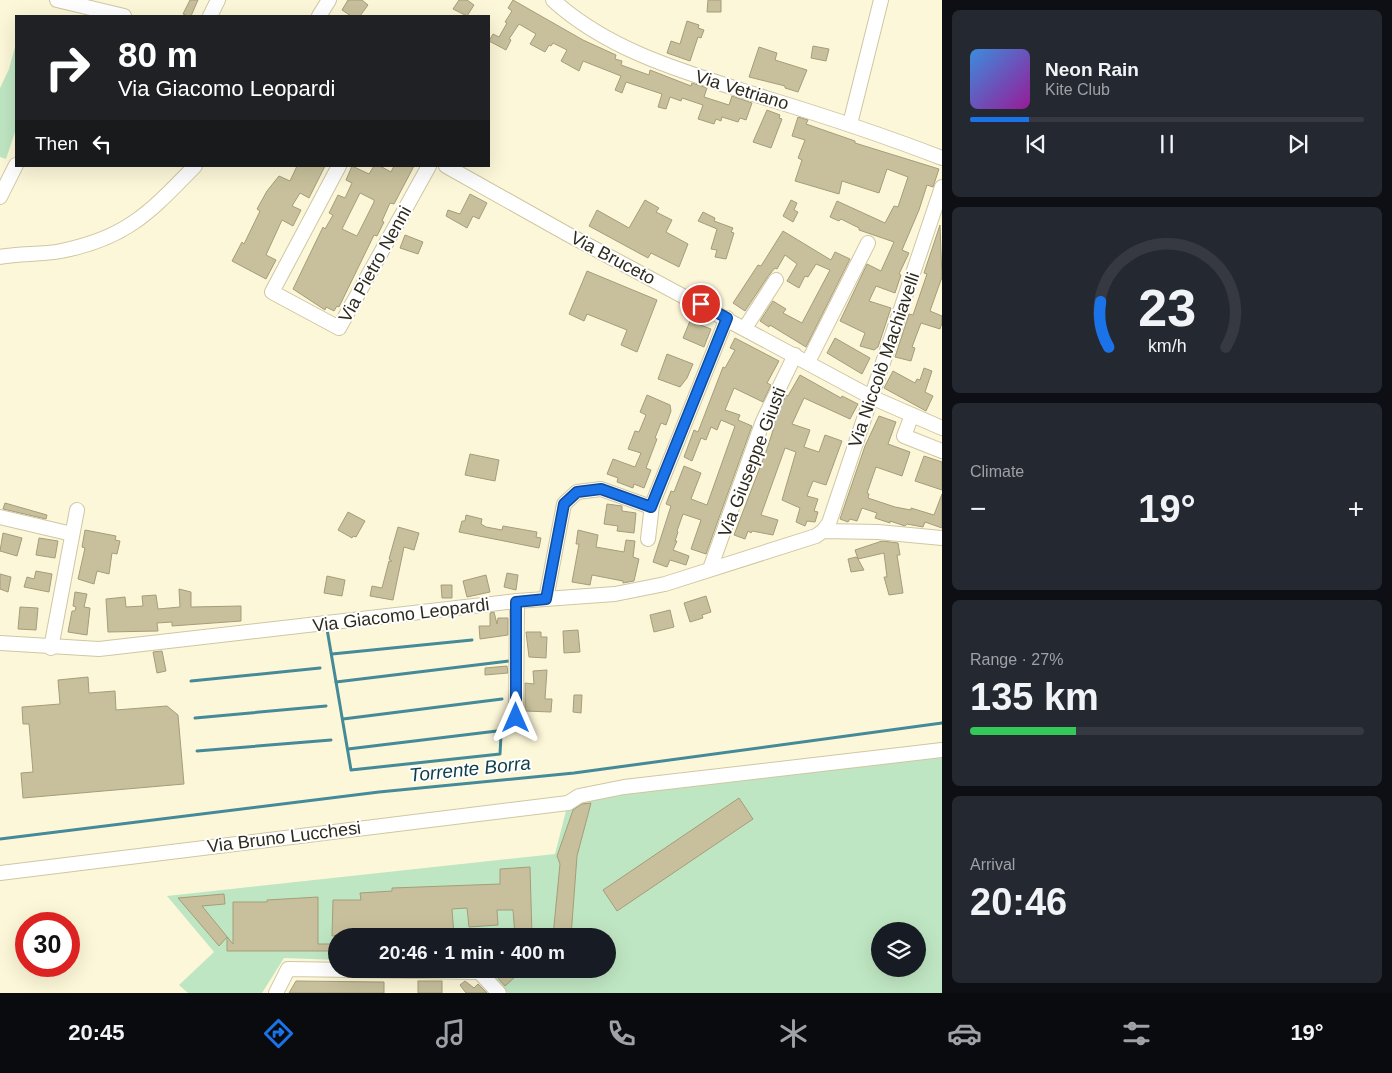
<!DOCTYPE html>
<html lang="en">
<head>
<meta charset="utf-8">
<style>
	body { margin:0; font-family:Arial,sans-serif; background:#242831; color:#f1f3f6; height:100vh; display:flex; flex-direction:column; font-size:19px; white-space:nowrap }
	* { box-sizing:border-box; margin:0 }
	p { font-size:16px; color:#9ea1a6 }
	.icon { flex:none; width:28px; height:28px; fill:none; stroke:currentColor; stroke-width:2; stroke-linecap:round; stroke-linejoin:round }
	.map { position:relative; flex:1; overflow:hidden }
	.panel { display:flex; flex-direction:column; gap:10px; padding:10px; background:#0d0f14; width:450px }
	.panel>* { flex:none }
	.banner { position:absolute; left:15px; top:15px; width:475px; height:152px; border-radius:0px; box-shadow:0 5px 20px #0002; background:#202124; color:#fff; overflow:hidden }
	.tools { position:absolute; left:871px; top:922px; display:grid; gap:10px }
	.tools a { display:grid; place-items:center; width:55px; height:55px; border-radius:50%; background:#171b24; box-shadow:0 5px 20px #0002; font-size:25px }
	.speed { position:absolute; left:15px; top:912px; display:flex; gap:10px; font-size:25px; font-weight:700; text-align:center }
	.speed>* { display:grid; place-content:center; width:65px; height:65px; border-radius:50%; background:#171b24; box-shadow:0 5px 20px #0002; line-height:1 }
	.speed .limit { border:8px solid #d22; background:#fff; color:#111 }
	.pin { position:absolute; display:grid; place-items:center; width:42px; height:42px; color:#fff; margin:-21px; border:2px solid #fff; border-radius:50%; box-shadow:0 1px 5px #0007 }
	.me { position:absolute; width:55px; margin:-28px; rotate:0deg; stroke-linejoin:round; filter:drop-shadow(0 0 4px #0008) }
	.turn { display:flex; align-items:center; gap:18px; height:105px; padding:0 20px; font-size:22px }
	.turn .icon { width:65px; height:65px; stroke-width:2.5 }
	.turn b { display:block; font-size:35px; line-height:42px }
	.then { display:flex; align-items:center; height:48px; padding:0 20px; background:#0003; gap:10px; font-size:19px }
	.big { font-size:38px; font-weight:600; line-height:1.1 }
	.panel .card { flex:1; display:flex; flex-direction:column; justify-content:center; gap:8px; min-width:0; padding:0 18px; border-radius:8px; background:#242831 }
	.panel .dial { align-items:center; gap:0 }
	.dial svg { height:130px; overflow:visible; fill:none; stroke:#363941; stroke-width:7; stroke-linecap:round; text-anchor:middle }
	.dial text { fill:#f1f3f6; stroke:none }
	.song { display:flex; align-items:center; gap:15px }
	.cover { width:60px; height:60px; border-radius:8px; background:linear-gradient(135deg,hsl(210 70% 55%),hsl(300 70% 35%)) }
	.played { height:5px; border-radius:2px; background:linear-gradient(90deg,#1a73e8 15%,#363941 15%) }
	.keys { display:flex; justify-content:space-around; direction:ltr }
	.heat { display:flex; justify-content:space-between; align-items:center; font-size:28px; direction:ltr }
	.charge { height:8px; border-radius:4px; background:linear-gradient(90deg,#34c759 27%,#363941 0) }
	.trip { position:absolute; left:328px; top:928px; width:288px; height:50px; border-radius:25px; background:#171b24; box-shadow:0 5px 20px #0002; font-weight:600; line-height:50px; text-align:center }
	.menu { display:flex; height:80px; justify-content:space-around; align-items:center; background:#090b0e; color:#9ea1a6 }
	.menu .icon { width:35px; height:35px }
	.menu .on { color:#1a73e8 }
	.menu b { font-size:22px; color:#f1f3f6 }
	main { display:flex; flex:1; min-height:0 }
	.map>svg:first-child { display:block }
	.green { fill:#bfe6c2; fill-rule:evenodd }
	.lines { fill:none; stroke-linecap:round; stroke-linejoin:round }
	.stream { stroke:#448a98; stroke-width:3 }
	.building { fill:#c8c09c; stroke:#a59d7a; fill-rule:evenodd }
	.minor-casing { stroke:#cfc7a2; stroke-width:16 }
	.minor { stroke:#fff; stroke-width:14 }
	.route-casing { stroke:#114b97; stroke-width:12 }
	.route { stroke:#1a73e8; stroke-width:9 }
	.labels { text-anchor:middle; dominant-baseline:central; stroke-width:4; stroke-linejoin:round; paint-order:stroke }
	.street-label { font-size:18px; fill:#2e2b1d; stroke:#fff }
	.water-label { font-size:19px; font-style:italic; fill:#0e3e49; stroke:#fff }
</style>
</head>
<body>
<main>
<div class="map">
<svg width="942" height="993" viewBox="0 0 942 993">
	<rect width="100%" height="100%" fill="#fdf7d9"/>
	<g class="green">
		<path d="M16,43V129L6,159L0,157V88L9,69Z"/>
		<path d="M942,742V993H508L484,969H606V936H336V960L284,958L262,993H188L179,985L214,952L167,896L555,854L570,795ZM880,931H918V969H880Z"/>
	</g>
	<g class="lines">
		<g class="stream">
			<path d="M327,629L351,770L500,754L501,735"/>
			<path d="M332,654L472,640"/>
			<path d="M191,681L320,668"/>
			<path d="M336,682L509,661"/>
			<path d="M195,718L326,706"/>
			<path d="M343,719L502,699"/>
			<path d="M348,749L497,731"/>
			<path d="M197,751L331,740"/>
			<path d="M0,839L379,792L574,773L942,723"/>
		</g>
	</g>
	<g class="building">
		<path d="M190,0H198L191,16H188L183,14Z"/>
		<path d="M348,0H362L368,5L360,16H351L342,10Z"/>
		<path d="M459,0H467L474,5L467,16L453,9Z"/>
		<path d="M513,0L583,40L616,55L615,59L622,61L621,65L649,75L650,70L691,86L692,83L707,88L704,97L729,105L732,96L752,103L746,120L740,118L738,122L722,117L721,121L716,119L714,124L698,119L703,105L682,98L681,101L670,97L666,109L658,107L662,94L626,82L622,93L615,90L621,76L583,61L579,71L561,61L567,50L553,43L551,46L549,45L545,52L530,44L536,34L519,24L509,39L511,40L506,50L489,41L493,34L499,37L507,23L505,22L512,11L508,8Z"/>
		<path d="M708,0H721V12H707Z"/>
		<path d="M687,21L699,25L698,28L704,30L701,38L698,37L690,61L667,53L671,41L680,44Z"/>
		<path d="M813,46L829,49L826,61L811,58Z"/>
		<path d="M759,47L777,53L775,60L807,70L798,92L785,88V86L749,77Z"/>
		<path d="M767,110L780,115L779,118L782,119L771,148L753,142Z"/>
		<path d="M798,117L808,120L806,124L855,141V143L939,169L933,187L927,185L919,210L902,250L909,253L899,274L901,275L895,293L876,286L869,301L891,308L878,347L874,350L860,346L865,333L840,321L867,264L881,271L894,242L859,230V228L841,219L839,221L830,217L837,201L885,223L894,206L898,207L908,177L887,169L879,193L842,181L839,194L795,181L802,160L798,158L805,140L792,136Z"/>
		<path d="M297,166H325L309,198L300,193L292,206L301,210L293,226L282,220L266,255L276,260L266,279L232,261L242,242L244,244L260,211L257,209L267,191L279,176L290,181Z"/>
		<path d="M352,166L369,174L374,166H380L391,172L394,166H414L394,204L390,203L382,221L384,222L377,236L374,235L339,307L337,306L334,311L326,307L325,310L293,289L323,227L325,229L333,215L329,213L338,195L345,198L352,183L346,180ZM360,193L374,200V202L357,236L342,229Z"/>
		<path d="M470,194L487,203L479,219L473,216L467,228L446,216L448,210L460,214Z"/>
		<path d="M645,200L659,208L656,212L672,220L666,232L688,244L679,267L651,253L648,258L589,226L597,210L629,228Z"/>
		<path d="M791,200L797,203L794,210L798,212L793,222L783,216Z"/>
		<path d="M703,212L715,218L714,221L733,228L731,232L734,233L726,259L715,257L717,250L711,249L717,229L698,221Z"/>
		<path d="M940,225L942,277L930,311L942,316V323L940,329L921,323L912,347L915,348L911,361L895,357L909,314L913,315L927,274L924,273Z"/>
		<path d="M783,231L831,260L835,252L850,259L806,347L770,325L769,327L760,321L773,301L786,309L783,313L802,323L830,270L816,264L808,277L805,276L799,288L787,281L797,264L785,255L777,269L775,268L769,275L745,311L733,303L758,265L761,266Z"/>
		<path d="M405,235L423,242L418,254L400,248Z"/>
		<path d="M587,271L657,300L637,352L621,345L627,330L587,314L584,321L569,314Z"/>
		<path d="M690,321L711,329L704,347L683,338Z"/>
		<path d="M735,338L779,361L767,383L771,385L763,402L734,388L725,410L740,415L738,420L752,426L706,554L691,549L701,520L683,514L677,531L678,532L675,541H677L673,550L689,556L686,565L670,560L667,567L653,562L671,506L666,504L671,491L674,492L684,466L701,473L691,499L707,505L735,426L721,420L717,430L711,427L706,440L701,438L692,461L684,457L694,430L698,432L723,367L725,368L735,350L730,348Z"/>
		<path d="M835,338L870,358L862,374L827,353Z"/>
		<path d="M667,354L693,364L687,378L680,387L658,379Z"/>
		<path d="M924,368L932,371L925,392L933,396L926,411L884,388L893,371L915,383L917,379L920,380Z"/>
		<path d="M800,375L841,398L842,396L858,404L850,419L804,398L792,424L810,430L804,447L819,452L825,435L842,441L826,485L813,481L807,496L818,499L814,511L818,512L815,522L807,521L805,526L796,522L800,508L782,500L796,452L785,448L761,515L778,520L773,535L752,531L751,533L748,531L745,539L734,535L767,449L775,424L774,423L786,395L788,396Z"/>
		<path d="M647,395L670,405L671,411L666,425L661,423L655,438L657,439L646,468L651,470L644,488L634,484L633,488L617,482L618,478L607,474L613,459L635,467L641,453L628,449L635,431L639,432L646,415L640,412Z"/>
		<path d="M879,416L896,422L888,444L910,452L902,476L876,467L867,493L869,494L868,498L895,507L911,510V508L934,515L942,494V528L925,522L923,527L907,524L905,526L890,521V523L875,518L877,513L862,508L857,521L850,519L848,522L840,519L865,446Z"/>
		<path d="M470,454L499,460L495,481L465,475Z"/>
		<path d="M924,456L942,462V490L915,481Z"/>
		<path d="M5,503L47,515L46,519L3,509Z"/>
		<path d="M607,504L622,506V511L636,513L634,533L617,531L618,526L604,524Z"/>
		<path d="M348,512L365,521L356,537L353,536L352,538L338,530Z"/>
		<path d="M466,515L482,519L481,524L486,527L502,530L503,526L537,532L536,537L541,538L539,548L459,532L462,521H465Z"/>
		<path d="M398,527L419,533L414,550L404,547L393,600L370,596L372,586L382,588L389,561H392L389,559Z"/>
		<path d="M85,530L116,536L115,540L120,541L117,554L112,553L109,574L97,571L94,584L78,579L85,548L82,547Z"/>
		<path d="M578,530L598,535L596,547L624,552L626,540L635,541L633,557L639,559L634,581L623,583V581L592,575L590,585L572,582L579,544H576Z"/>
		<path d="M3,533L22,538L17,556L0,551Z"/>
		<path d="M39,538L58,541L55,558L36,555Z"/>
		<path d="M882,541L898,543L900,555H897L903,593L889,595L884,577H887L884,553L858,559L864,570L851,572L848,559L856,557L858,559L855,550Z"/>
		<path d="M36,571L52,574L49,592L24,587L27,577L34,579Z"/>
		<path d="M507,573L518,575L516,590L504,587Z"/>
		<path d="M0,574L11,577L8,592L0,589Z"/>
		<path d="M486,575L490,592L467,597L463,581Z"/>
		<path d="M327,576L345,580L342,596L324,593Z"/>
		<path d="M441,585H452V598H442Z"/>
		<path d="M179,589L191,592V607L241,606V621L172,626V622L157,623L158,631L108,632L106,599L125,597L126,607L143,606L142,596L156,595L158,609L180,607Z"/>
		<path d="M75,592L87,594L84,607L90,608L87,635L68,632L72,611H75L76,607L73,606Z"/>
		<path d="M706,596L711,612L702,615L703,618L690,622L684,603Z"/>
		<path d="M20,607L38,608L36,630L18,629Z"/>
		<path d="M670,610L674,627L654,632L650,615Z"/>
		<path d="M494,612L497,624L498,618H508V635L480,639L479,626H490V613Z"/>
		<path d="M578,630L580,652L564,653L563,631Z"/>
		<path d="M526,632H541V637H547L546,658L529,657Z"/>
		<path d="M162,651L166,671L157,673L153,652Z"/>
		<path d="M507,666L508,673L485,675V668Z"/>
		<path d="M547,670L545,699H552L551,712L525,711V683L534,684L533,671Z"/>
		<path d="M88,677L89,693L115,691L116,710L167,706L178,715L184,784L23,798L21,773L33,772L29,724H23L22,707L60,704L58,680Z"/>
		<path d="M574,695H582L581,713L573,712Z"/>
		<path d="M739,798L753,819L617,911L603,890Z"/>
		<path d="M591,803L577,856L571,936H553L560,864L557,856L573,810L582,804Z"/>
		<path d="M530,867L532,936H515L513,910H497L498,925L469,927L467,908L452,909L454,936H332L333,900H361L360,893L392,891V888L500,884V869Z"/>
		<path d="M224,894L225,904L202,906L233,944V902H267V900L318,897V944H336V951H227V937L219,946L178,898Z"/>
		<path d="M490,969H524L505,986Z"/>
		<path d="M296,981L384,982V993H289Z"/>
		<rect x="418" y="981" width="24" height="12"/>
		<path d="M465,981L474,988L478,984L487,993H466L460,985Z"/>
	</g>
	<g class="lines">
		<g class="minor-casing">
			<g id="minor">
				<path d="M57,0L124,16"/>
				<path d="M553,0C612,54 695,75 769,99C828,117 885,136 942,158"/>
				<path d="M210,16L218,0"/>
				<path d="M319,16L329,0"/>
				<path d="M850,124L881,0"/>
				<path d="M339,166L272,292L339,328L429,166"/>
				<path d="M446,166L569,235L871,397L942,428"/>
				<path d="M0,197L16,165"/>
				<path d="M0,257C20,253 41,255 61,251C127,238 150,212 195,166"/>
				<path d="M745,328L776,280"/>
				<path d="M808,362L868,243"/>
				<path d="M912,415L904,436L942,451"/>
				<path d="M0,517L72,534"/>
				<path d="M823,531L829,523L942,187"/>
				<path d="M648,539L652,505L727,318"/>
				<path d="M710,569L763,421L795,355"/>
				<path d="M546,599L564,504L577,492L601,489L651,507"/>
				<path d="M0,643L99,649L517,601L615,594L665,584L816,536L823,531L878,532L942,538"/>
				<path d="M51,648L77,510"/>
				<path d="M516,718L517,601"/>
				<path d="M0,873L568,803L579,796L624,787L942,750"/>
				<path d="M276,993L288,969L479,972L499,993"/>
			</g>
		</g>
		<use href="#minor" class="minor"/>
	</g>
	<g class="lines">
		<g class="route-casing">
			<path id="route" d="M516,718V602L546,599L564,504L577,492L601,489L651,507L727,318L701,304"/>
		</g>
		<use href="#route" class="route"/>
	</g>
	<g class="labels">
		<g class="street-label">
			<text transform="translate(742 90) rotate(17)">Via Vetriano</text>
			<text transform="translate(613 258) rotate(28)">Via Bruceto</text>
			<text transform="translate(375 264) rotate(-61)">Via Pietro Nenni</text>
			<text transform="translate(884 360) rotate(-71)">Via Niccolò Machiavelli</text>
			<text transform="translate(752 462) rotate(-69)">Via Giuseppe Giusti</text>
			<text transform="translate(401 615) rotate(-7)">Via Giacomo Leopardi</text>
			<text transform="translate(284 837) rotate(-7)">Via Bruno Lucchesi</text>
		</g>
		<g class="water-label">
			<text transform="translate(470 769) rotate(-6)">Torrente Borra</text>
		</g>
	</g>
</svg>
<div class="tools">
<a><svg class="icon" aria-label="layers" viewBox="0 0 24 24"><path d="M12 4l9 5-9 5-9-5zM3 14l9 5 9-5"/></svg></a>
</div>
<div class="speed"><div class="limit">30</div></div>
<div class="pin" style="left:701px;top:304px;background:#d93025"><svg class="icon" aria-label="arrive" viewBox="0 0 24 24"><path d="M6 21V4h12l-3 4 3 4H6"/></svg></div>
<svg class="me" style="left:516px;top:718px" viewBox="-20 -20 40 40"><path d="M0-17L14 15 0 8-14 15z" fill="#1a73e8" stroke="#fff" stroke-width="4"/></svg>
<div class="trip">20:46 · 1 min · 400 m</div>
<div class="banner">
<div class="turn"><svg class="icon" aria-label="right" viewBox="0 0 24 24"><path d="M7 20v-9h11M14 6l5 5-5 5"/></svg><div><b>80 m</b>Via Giacomo Leopardi</div></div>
<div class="then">Then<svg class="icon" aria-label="left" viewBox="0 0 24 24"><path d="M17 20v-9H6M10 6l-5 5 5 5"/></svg></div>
</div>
</div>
<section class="panel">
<div class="card">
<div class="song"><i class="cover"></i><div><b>Neon Rain</b><p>Kite Club</p></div></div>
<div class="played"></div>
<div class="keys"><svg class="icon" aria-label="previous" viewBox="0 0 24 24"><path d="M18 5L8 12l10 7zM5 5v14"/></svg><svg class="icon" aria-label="pause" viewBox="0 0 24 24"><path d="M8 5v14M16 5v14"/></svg><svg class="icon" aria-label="next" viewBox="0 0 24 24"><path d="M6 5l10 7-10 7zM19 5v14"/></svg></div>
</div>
<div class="card dial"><svg viewBox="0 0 100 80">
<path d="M14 69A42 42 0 1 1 86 69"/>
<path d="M14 69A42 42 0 0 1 9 41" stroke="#1a73e8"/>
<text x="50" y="56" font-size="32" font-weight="700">23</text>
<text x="50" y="72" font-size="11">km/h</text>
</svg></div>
<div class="card"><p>Climate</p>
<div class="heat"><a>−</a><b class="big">19°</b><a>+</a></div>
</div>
<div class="card"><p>Range · 27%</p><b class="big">135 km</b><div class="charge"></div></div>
<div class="card"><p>Arrival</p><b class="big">20:46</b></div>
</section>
</main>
<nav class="menu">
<b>20:45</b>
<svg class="icon on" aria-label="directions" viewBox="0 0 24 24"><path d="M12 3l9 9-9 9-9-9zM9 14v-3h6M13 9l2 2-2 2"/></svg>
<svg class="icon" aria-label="music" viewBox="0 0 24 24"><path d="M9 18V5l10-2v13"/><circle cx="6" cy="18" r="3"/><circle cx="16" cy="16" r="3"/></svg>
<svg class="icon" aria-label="phone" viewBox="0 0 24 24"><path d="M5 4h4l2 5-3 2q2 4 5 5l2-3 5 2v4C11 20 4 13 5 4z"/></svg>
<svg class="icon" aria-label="climate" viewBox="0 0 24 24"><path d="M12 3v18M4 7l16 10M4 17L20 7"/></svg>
<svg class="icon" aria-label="car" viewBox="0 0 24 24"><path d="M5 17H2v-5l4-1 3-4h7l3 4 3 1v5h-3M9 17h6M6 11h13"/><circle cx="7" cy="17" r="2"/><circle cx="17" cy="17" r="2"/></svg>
<svg class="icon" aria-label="filters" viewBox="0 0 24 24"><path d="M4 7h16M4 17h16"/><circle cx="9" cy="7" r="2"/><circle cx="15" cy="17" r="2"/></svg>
<b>19°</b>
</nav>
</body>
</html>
